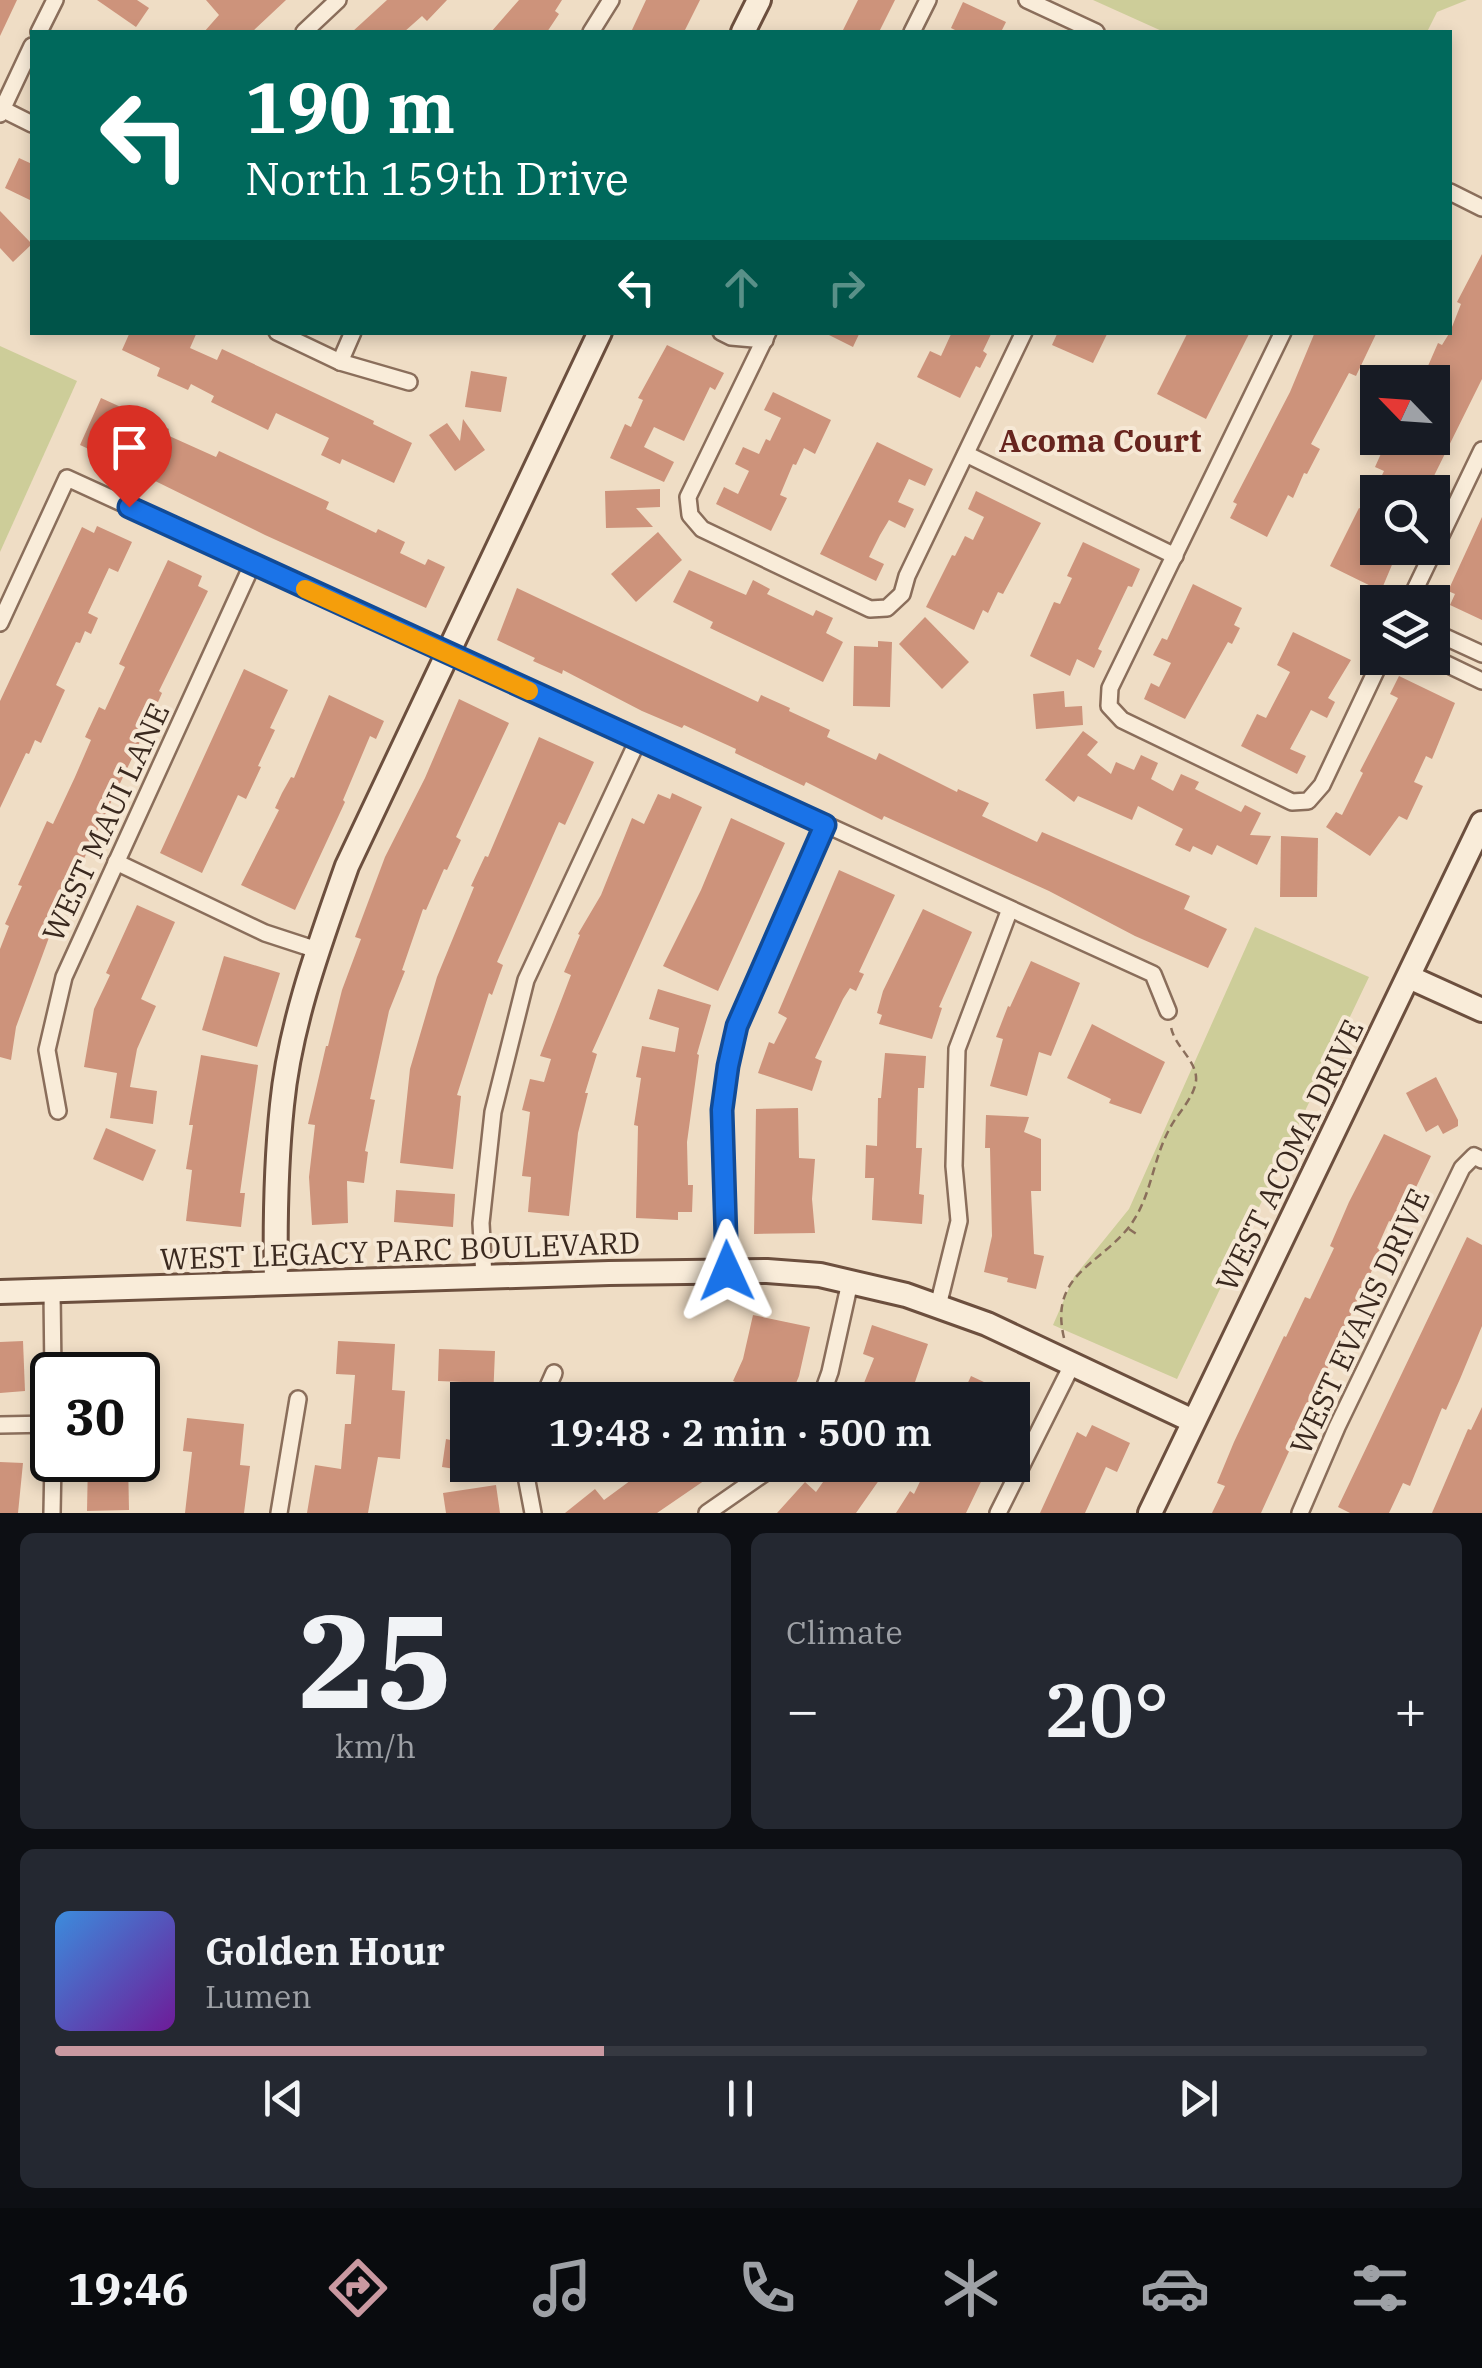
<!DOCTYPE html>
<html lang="en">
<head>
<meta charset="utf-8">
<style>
	body { margin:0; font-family:"IBM Plex Serif",serif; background:#242831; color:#f1f3f6; height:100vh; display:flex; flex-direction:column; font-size:38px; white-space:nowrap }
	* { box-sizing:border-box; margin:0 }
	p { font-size:32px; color:#9ea1a6 }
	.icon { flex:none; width:55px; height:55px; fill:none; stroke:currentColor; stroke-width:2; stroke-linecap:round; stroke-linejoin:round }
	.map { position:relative; height:1513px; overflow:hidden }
	.panel { display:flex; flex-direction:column; gap:20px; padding:20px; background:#0d0f14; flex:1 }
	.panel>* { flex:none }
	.banner { position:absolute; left:30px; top:30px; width:1422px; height:305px; border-radius:0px; box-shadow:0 5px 15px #0003; background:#00695c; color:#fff; overflow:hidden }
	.needle { width:65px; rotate:295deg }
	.tools { position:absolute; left:1360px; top:365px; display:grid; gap:20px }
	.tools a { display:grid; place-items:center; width:90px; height:90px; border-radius:0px; background:#171b24; box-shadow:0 5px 15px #0003; font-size:50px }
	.speed { position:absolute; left:30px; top:1352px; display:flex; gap:20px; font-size:50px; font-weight:700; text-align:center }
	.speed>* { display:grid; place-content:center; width:130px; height:130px; border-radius:50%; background:#171b24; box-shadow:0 5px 15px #0003; line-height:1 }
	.speed .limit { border:5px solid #111; border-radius:15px; background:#fff; color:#111 }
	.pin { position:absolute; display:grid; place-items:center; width:85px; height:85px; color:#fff; margin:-102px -42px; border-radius:50% 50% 50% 0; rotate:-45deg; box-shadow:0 0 10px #0007 }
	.pin .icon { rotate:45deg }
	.me { position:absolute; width:110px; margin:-55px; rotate:359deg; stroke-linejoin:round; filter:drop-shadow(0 0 8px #0008) }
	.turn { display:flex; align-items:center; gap:35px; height:210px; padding:0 50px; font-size:45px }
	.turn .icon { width:130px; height:130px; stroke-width:2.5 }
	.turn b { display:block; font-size:70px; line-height:85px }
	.lanes { display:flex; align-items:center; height:95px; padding:0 50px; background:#0003; justify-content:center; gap:50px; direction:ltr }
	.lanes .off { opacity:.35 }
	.big { font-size:75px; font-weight:600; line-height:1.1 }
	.panel .widget { flex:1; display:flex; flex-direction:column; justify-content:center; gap:15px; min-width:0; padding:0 35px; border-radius:15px; background:#242831 }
	.panel .dial { align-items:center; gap:0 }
	.dial b { font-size:130px; line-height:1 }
	.song { display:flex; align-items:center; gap:30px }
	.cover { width:120px; height:120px; border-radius:15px; background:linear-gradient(135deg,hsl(210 70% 55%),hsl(280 70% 35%)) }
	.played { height:10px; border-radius:5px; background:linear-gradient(90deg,#ca99a1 40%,#363941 40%) }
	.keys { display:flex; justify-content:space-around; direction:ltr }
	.heat { display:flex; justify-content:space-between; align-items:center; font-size:55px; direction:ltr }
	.panel .tiles { flex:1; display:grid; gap:20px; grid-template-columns:1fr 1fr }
	.widget:last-child { grid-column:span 2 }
	.trip { position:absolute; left:450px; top:1382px; width:580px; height:100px; border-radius:0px; background:#171b24; box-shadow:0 5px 15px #0003; font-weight:600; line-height:100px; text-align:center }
	.tab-bar { display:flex; height:160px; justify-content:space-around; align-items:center; background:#090b0e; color:#9ea1a6 }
	.tab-bar .icon { width:70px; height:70px }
	.tab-bar .on { color:#ca99a1 }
	.tab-bar b { font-size:45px; color:#f1f3f6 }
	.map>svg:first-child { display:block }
	.green { fill:#cdcd99 }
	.building { fill:#cd937b }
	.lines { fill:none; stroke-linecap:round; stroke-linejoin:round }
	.street-casing { stroke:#8a6e5b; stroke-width:20 }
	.secondary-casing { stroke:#6c4f3e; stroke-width:28 }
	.path { stroke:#8a6e5b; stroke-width:2.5; stroke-dasharray:8 5; stroke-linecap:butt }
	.street { stroke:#f9ecd9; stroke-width:15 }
	.secondary { stroke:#f9ecd9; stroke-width:22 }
	.route-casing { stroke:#114b97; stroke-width:25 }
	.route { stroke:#1a73e8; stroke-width:18 }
	.slow { stroke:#f59e0b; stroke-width:18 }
	.labels { text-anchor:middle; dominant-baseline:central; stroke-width:8; stroke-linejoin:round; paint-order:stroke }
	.street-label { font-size:30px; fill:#3a291f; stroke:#f6e8d5 }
	.neighbourhood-label { font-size:32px; font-weight:bold; fill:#67241e; stroke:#f6e8d5 }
</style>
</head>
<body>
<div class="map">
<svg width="1482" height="1513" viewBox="0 0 1482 1513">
	<rect width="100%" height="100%" fill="#efddc5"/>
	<g class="green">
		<path d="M1093,0H1467L1437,12L1427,32H1164Z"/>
		<path d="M0,346L77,381L0,552Z"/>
		<path d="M1255,927L1369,977L1177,1379L1053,1325L1074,1277L1129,1209Z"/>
	</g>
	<g class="building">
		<path d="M0,0H17L0,36Z"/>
		<path d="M97,0H137L149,8L136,27Z"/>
		<path d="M206,0H286L252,32H204L219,15Z"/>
		<path d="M387,0H447L427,21L422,16L404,32H352Z"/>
		<path d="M519,0H562L555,11L559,14L547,32H491Z"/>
		<path d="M646,0H700L684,32H631Z"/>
		<path d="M858,0H895L879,32H842Z"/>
		<path d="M963,2L1006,22L1001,32H959L951,28Z"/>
		<path d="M19,158L32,164V201L5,188Z"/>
		<path d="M0,211L32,244L13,262L0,248Z"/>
		<path d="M1482,254V379L1426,492H1378V548H1399L1381,591L1330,566L1359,508L1365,510L1384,471L1375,467L1388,438H1432V382H1421L1438,343L1442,345L1450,332L1461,304L1457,302Z"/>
		<path d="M130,332H197L190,348L217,360L222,349L374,421L373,424L412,443L394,483L342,459L340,464L321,455L329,438L276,413L268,430L211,402L214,396L191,384L188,390L157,376L160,368L122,350Z"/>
		<path d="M823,332H860L853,347Z"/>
		<path d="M952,332H992L983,351L987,354L980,368L976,366L960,398L917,377L930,351L941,356Z"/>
		<path d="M1058,332H1108L1093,363L1052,345Z"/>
		<path d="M1188,332H1250L1206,419L1157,394Z"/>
		<path d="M1315,332H1377L1356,376L1349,373L1311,444L1320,449L1307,474L1304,473L1293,498L1288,495L1267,537L1230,518L1237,504L1233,502L1290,392Z"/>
		<path d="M667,345L724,373L715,390L710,387L684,441L654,427L644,447L674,462L664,482L610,458L625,424L631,427L643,400L638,398Z"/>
		<path d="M471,371L507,377L501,412L465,407Z"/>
		<path d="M773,392L831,420L815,454L804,448L796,465L793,464L780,495L787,498L771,531L716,504L724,487L738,494L749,471L735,464L743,447L759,454L766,439L770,441L781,418L764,410Z"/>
		<path d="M101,398L169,429L167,435L216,457L219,451L329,502L326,509L376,533L378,529L405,542L400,553L425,565L428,559L445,567L426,608L265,535L147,477L145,480L115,466L117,462L80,445Z"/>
		<path d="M463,419L485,450L455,471L429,435L447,423L460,441Z"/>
		<path d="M877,442L933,469L925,486L909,479L898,502L914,509L905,528L889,520L880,535L869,557L884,564L876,581L820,554Z"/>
		<path d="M660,489V507L636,508L653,527L606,528L605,491Z"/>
		<path d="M976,491L1041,523L1003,594L998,592L988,613L983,610L974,630L926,607L952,555L955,556L965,536L973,540L984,517L968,509Z"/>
		<path d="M1482,517V620L1450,605L1455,594L1448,591Z"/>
		<path d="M97,526L132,542L118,572L109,568L88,613L98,618L91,634L85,631L80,643L76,642L56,685L65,690L41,743L35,740L29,754L26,753L0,808V701L82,527L94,533Z"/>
		<path d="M658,532L682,560L636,602L611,574Z"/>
		<path d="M1083,542L1140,569L1132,587L1128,586L1098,649L1102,651L1094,668L1077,659L1070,676L1030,656L1054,602L1060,604L1072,578L1067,576Z"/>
		<path d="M168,560L202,576L198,586L208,591L159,691L162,693L146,729L58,913L16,1027L11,1060L0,1057V949L9,926L5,924L22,886L18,885L47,821L53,824L75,777L91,740L85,737L99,707L105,710L125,667L119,664Z"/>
		<path d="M689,570L746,595L753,580L770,589L767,594L813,616L816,610L833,618L826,633L843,642L823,682L710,628L713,622L673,602Z"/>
		<path d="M1193,584L1242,608L1234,625L1240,628L1232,644L1228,642L1185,719L1144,699L1151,683L1159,687L1171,663L1153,655L1162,638L1167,640Z"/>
		<path d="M517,588L758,702L761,695L790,708L789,711L830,730L827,737L876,760L879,753L957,792L958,789L989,803L982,816L1037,842L1042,832L1190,896L1184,909L1227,929L1208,968L1135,936L1049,891L884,816L882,820L806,782L804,786L735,753L736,749L684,725L682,728L642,711L563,670L562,674L533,661L535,658L497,640Z"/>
		<path d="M925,617L969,662L942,689L899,644Z"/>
		<path d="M1293,632L1351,660L1328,698L1335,702L1327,718L1311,710L1290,749L1306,756L1297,774L1241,746L1257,714L1266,718L1290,672L1277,665Z"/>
		<path d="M878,641L892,642L890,707L853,706L854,646L878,647Z"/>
		<path d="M244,669L288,690L270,728L275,730L258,766L261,767L246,799L238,795L202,873L160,853Z"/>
		<path d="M1399,676L1455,703L1432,759L1426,756L1414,782L1423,786L1407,820L1399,816L1370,856L1326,827L1336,812L1342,815L1363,773L1360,771L1398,698L1390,694Z"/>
		<path d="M1064,691L1065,707L1082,706L1083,725L1036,729L1033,694Z"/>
		<path d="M329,695L384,721L376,739L370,736L343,800L345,802L295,910L241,885L279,810L275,808L282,793L291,777L294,778Z"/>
		<path d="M459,699L509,723L456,837L461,840L447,870L444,869L426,910L423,909L402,970L405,971L389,1011L370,1099L375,1100L365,1151L368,1152L364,1183L347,1181L348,1223L312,1225L309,1177L315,1125L308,1124L326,1046H328L342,990L361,939L355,937L385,857L425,778Z"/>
		<path d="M1083,731L1098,742L1087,755L1111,774L1116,762L1134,770L1141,755L1158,763L1151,779L1173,791L1181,774L1199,782L1195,789L1241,812L1245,805L1261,813L1250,835L1271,836L1257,865L1217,845L1212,855L1193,846L1190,852L1175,845L1183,829L1138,806L1132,820L1078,796L1074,802L1045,780Z"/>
		<path d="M539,737L594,762L565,825L559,822L497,962L503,965L492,995L489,993L457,1095L461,1096L453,1169L400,1163L410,1069L437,977L474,887L471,886L485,856L488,857Z"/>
		<path d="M672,793L702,807L592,1052L597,1054L585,1093H588L578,1133L569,1216L528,1212L531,1177L522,1176L530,1112L522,1110L530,1079L544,1082L551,1059L540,1056L571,975L564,972L580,935L578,934L601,895L632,818L644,824L658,794L670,799Z"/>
		<path d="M731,818L785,843L718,991L663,966L701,890Z"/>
		<path d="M1281,836L1318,838L1317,897H1280Z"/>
		<path d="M839,870L895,895L859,972L864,974L856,991L850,988L843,999L815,1058L822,1061L812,1091L758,1073L769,1042L774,1044L787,1018L778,1013Z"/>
		<path d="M137,905L175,922L141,999L156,1006L137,1049L130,1087L157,1091L153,1124L110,1118L117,1073L84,1067L94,1009L110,975L106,973Z"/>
		<path d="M923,909L972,932L939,1007L942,1008L932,1039L879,1024L882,1015L877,1013L883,991Z"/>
		<path d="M224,956L280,973L257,1047L202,1030Z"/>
		<path d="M1031,961L1080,983L1051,1056L1039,1052L1027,1096L990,1086L1003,1039L996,1037L1008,1006L1010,1007Z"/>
		<path d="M658,989L711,1005L697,1054L699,1055L687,1142L688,1185H693L692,1212H678V1220L636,1218L638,1126L634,1125L641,1078L636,1077L642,1046L675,1052L679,1028L649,1019Z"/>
		<path d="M1092,1024L1165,1062L1141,1114L1109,1103L1111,1099L1067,1078Z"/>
		<path d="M885,1053L926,1056L924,1088H918L916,1148H922L919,1194L924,1195L922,1224L872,1220L874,1178H865L866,1145L877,1146L878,1098H881Z"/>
		<path d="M201,1055L258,1065L240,1193H245L241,1227L186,1221L192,1170L186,1169L193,1125H189Z"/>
		<path d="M1436,1077L1458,1120V1126L1443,1134L1438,1125L1426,1132L1406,1093Z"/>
		<path d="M798,1108L799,1158L815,1159L812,1199L815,1233L754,1234L756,1109Z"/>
		<path d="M986,1115L1029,1117L1024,1132L1041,1139V1191H1031L1034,1254L1044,1256L1036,1289L1007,1282L1008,1278L984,1272L992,1236L990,1148H985Z"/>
		<path d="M106,1128L156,1150L143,1181L93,1159Z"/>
		<path d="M1384,1134L1431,1156L1398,1225L1389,1221L1377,1248L1386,1252L1379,1269L1374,1266L1344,1329L1348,1331L1340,1349L1337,1348L1310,1407L1313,1408L1304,1426L1301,1425L1261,1513H1212L1225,1486L1217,1483L1234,1442L1284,1336L1286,1337L1305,1297L1310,1299L1334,1248L1330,1246L1349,1202Z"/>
		<path d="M396,1190L455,1194L453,1227L394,1222Z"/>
		<path d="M1467,1237L1482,1245V1326L1460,1379L1446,1410L1442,1408L1410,1486L1403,1483L1389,1513H1350L1338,1507Z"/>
		<path d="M753,1315L810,1327L799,1376L789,1400H777L733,1381L743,1359Z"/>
		<path d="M872,1325L928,1344L915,1382L920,1384L914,1400H870L875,1387L864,1383L874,1358L863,1354Z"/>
		<path d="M23,1341L25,1391L0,1393V1342Z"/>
		<path d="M338,1341L395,1344L392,1390L405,1391L400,1459L378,1457L368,1513H307L315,1465L341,1469L345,1424H351L355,1375L336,1374Z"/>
		<path d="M439,1349L495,1351L493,1400H461L463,1382L438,1381Z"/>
		<path d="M971,1376L1023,1400H960Z"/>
		<path d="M1482,1407V1513H1432L1468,1429L1471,1430Z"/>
		<path d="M459,1410L468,1411V1471L442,1467L446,1439L455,1441Z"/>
		<path d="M187,1418L244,1424L240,1465L250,1466L244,1513H185L192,1452L183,1451Z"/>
		<path d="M1092,1425L1130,1443L1117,1472L1106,1467L1085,1513H1040L1077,1432L1086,1437Z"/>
		<path d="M88,1460H128L129,1510L87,1511Z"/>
		<path d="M0,1462L23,1463L18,1513H0Z"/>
		<path d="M657,1465H727L657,1513H565L595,1489L604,1500L638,1475L639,1477Z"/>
		<path d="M835,1465H867L882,1476L856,1513H777L805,1482L816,1492Z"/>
		<path d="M928,1465H989L966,1513H896L910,1491L914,1494Z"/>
		<path d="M496,1485L500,1513H446L443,1493Z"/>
	</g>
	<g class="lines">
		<g class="street-casing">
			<g id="street">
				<path d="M1027,0L1096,32"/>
				<path d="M39,32L55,0"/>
				<path d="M304,32L338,0"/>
				<path d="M591,32L611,0"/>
				<path d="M912,32L928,0"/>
				<path d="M2,109L32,124"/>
				<path d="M0,114L32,46"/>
				<path d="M1450,192L1482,208"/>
				<path d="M277,332L340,362L409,382"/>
				<path d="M721,332L731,337L765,340"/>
				<path d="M768,332L688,497L690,515L702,529L870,609L887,608L902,594L907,576L1024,332"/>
				<path d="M1283,332L1110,688L1109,706L1122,720L1292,802L1308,801L1322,785L1382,658"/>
				<path d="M340,362L353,332"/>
				<path d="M966,454L1175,556"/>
				<path d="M1409,602L1482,450"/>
				<path d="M0,623L67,478L1153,974L1168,1011"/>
				<path d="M1432,631L1482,654"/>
				<path d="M1432,657L1482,681"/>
				<path d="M116,862L265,933L317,950"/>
				<path d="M58,1111L47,1050L64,977L252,565"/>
				<path d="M727,1271L723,1110L728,1066L737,1026L825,825"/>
				<path d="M484,1277L481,1223L493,1112L526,980L638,740"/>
				<path d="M52,1291L53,1375"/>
				<path d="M938,1306L959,1221L954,1166L957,1049L1010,909"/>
				<path d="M542,1400L554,1373"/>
				<path d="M820,1400L830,1372L850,1282"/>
				<path d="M0,1425L52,1424"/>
				<path d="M527,1465L526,1476L533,1513"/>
				<path d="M52,1513L53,1460"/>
				<path d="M279,1513L298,1399"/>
				<path d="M707,1513L776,1465"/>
				<path d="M998,1513L1073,1363"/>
				<path d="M1300,1513L1337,1427L1462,1168L1474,1156L1482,1160"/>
			</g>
		</g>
		<g class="secondary-casing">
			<g id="secondary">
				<path d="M743,32L759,0"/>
				<path d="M1409,977L1482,1010"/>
				<path d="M276,1283C275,1225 276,1163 282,1105C290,1023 320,943 347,866L600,332"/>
				<path d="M0,1292L609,1273L767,1271L820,1275L906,1295L987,1324L1193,1421"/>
				<path d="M1150,1513L1482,823"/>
			</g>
		</g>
		<g class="path">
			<path d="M1129,1229L1138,1235"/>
			<path d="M1064,1338C1049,1275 1098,1266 1129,1227C1152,1197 1152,1160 1170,1128C1177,1114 1194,1098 1196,1081C1198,1061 1174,1046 1171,1027"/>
		</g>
		<use href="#street" class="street"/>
		<use href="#secondary" class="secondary"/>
	</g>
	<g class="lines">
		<g class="route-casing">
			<path id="route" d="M129,507L825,825L737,1026L728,1066L722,1110L727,1271"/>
		</g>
		<use href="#route" class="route"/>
		<path class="slow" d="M305,589L529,691"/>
	</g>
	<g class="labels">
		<g class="street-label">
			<text transform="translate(105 822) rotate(-65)">WEST MAUI LANE</text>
			<text transform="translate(1289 1155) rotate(-64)">WEST ACOMA DRIVE</text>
			<text transform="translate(400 1250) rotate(-2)">WEST LEGACY PARC BOULEVARD</text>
			<text transform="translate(1359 1321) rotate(-65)">WEST EVANS DRIVE</text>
		</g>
		<g class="neighbourhood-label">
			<text x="1100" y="440">Acoma Court</text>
		</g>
	</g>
</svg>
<div class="tools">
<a><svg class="needle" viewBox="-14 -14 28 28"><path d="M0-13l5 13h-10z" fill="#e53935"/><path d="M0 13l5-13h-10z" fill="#9ea1a6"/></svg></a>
<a><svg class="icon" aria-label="search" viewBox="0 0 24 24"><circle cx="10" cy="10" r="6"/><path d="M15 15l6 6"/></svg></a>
<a><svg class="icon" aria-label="layers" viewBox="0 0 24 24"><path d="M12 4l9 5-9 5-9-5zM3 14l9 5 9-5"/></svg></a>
</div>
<div class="speed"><div class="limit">30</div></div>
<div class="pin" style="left:129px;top:507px;background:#d93025"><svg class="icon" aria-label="arrive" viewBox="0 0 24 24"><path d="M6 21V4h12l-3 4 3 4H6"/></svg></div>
<svg class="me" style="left:727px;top:1271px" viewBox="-20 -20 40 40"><path d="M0-17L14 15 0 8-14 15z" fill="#1a73e8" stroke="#fff" stroke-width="4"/></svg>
<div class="trip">19:48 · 2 min · 500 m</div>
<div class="banner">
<div class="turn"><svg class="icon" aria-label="left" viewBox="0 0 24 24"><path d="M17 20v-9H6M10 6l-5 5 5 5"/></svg><div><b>190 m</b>North 159th Drive</div></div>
<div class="lanes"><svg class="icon" aria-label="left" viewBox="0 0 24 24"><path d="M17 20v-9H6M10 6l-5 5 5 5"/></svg><svg class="icon off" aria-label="ahead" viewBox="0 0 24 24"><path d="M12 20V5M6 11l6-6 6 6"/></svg><svg class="icon off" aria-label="right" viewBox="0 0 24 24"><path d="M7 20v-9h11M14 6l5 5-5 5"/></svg></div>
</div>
</div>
<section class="panel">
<div class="tiles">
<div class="widget dial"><b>25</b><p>km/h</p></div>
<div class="widget"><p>Climate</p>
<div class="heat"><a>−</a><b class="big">20°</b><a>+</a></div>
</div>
<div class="widget">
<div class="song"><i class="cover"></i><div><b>Golden Hour</b><p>Lumen</p></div></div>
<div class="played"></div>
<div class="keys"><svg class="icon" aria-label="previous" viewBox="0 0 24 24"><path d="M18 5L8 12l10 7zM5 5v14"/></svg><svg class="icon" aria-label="pause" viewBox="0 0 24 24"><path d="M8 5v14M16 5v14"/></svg><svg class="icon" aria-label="next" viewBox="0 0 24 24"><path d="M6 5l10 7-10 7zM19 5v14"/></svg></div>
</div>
</div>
</section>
<nav class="tab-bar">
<b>19:46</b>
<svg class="icon on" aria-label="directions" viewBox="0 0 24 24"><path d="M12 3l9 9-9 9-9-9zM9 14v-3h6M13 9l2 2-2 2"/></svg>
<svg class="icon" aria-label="music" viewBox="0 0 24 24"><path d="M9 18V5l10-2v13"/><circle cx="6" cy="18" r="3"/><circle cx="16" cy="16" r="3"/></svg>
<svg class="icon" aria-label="phone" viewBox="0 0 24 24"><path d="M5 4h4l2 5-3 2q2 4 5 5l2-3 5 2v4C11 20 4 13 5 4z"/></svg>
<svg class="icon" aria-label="climate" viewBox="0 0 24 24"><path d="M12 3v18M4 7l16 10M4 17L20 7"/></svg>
<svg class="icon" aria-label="car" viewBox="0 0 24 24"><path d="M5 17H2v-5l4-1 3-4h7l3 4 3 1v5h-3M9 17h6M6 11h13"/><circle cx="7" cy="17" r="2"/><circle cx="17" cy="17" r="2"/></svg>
<svg class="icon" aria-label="filters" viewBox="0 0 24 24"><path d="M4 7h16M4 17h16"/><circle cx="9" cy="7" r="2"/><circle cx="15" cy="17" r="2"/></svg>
</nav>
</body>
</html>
